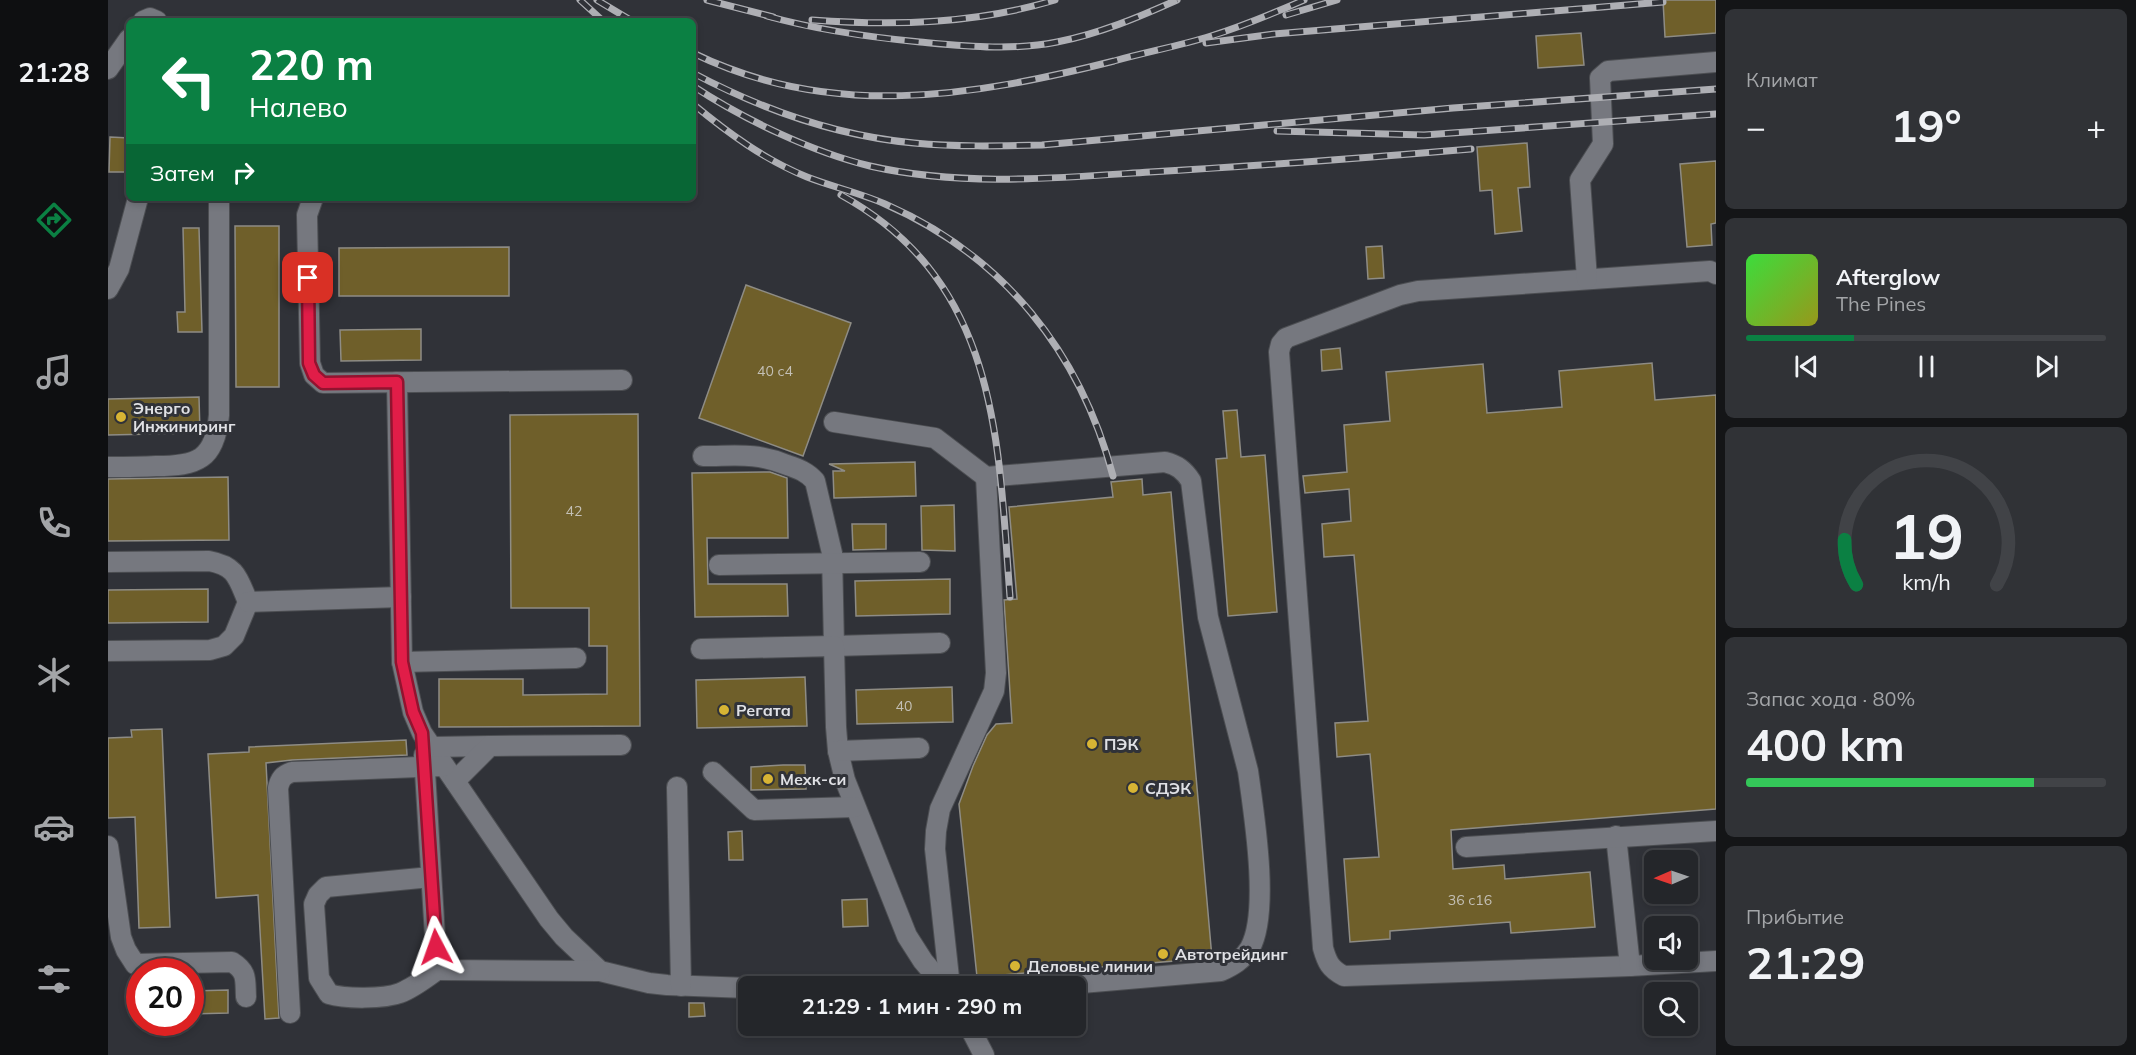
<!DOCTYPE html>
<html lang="ru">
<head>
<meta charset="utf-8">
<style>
	body { margin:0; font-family:Mulish,sans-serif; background:#303236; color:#f1f3f6; height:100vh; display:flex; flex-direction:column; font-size:22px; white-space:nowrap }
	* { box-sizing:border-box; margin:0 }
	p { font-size:20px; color:#a3a5a8 }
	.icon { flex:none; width:33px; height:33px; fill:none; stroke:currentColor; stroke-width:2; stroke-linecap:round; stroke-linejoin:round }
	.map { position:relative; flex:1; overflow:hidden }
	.panel { display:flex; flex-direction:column; gap:9px; padding:9px; background:#141517; width:420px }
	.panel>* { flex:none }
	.banner { position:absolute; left:18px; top:18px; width:570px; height:183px; border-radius:9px; box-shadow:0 3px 9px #0003,0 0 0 2px #414347; background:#0b8043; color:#fff; overflow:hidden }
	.needle { width:39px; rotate:268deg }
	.tools { position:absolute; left:1536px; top:850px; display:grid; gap:12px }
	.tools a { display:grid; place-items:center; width:54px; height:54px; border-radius:9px; background:#24262a; box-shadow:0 3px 9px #0003,0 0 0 2px #414347; font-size:30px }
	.speed { position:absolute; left:18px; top:958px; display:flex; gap:12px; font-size:30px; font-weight:700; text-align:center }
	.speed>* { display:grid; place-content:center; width:78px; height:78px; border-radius:50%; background:#24262a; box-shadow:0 3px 9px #0003,0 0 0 2px #414347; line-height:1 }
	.speed .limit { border:9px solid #d22; background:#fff; color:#111 }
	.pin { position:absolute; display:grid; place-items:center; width:51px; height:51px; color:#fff; margin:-26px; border-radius:12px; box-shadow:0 3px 9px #0006 }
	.me { position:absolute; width:66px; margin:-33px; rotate:356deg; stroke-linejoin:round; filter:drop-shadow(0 0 4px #0008) }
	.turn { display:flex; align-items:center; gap:21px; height:126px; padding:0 24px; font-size:27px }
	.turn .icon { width:78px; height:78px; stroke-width:2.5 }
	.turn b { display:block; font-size:42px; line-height:51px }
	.then { display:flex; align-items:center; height:57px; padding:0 24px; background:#0003; gap:12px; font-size:22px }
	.big { font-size:45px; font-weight:700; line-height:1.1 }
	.panel .widget { flex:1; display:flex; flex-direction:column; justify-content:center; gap:9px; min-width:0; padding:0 21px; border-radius:9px; background:#303236 }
	.panel .dial { align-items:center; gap:0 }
	.dial svg { height:156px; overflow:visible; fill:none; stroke:#414347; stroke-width:7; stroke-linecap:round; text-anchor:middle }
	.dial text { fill:#f1f3f6; stroke:none }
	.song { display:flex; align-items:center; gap:18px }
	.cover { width:72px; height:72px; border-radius:9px; background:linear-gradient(135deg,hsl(120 70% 55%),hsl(60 70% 35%)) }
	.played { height:6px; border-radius:3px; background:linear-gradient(90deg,#0b8043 30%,#414347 30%) }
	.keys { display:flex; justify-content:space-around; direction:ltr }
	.heat { display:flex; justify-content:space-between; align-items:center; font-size:33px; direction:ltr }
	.charge { height:9px; border-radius:4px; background:linear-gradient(90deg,#34c759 80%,#414347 0) }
	.trip { position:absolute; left:630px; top:976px; width:348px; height:60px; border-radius:9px; background:#24262a; box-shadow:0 3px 9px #0003,0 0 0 2px #414347; font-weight:700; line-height:60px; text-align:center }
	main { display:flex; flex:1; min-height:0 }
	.dock { display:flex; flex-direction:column; width:108px; justify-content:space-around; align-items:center; background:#0e0f11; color:#a3a5a8 }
	.dock .icon { width:42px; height:42px }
	.dock .active { color:#0b8043 }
	.dock b { font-size:27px; color:#f1f3f6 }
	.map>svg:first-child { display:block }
	.building { fill:#6f5f2a; stroke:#8e8c85; stroke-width:1.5 }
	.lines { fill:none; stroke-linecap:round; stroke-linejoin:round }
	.minor-casing { stroke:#4c4e52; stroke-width:22 }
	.minor { stroke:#76787f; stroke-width:20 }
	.rail-casing { stroke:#aeafb4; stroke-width:7 }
	.rail { stroke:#303238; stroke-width:4.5; stroke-dasharray:14; stroke-linecap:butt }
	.route-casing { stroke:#92132f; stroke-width:15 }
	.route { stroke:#e11d48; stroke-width:10 }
	.poi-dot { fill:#d7b434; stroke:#303238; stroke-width:2 }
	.labels { text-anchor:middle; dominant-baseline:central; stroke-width:6; stroke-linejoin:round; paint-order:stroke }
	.number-label { font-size:14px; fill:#c4c0b6 }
	.poi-label { font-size:16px; font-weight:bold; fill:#e0e1e5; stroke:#303238; text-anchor:start }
</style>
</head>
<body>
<main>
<nav class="dock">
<b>21:28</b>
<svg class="icon active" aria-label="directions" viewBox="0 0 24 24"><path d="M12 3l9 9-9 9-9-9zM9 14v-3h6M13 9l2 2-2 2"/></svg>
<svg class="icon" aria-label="music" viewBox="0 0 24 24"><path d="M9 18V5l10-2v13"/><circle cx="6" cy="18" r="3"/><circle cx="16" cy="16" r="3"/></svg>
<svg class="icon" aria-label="phone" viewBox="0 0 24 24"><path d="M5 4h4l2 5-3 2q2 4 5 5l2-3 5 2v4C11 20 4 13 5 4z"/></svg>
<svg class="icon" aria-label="climate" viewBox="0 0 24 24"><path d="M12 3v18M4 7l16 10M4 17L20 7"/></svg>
<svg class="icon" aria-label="car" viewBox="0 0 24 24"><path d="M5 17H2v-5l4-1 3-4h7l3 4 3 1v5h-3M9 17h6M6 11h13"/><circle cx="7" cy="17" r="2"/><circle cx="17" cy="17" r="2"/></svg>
<svg class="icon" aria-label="filters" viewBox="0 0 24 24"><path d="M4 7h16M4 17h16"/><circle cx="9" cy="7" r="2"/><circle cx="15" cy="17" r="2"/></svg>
</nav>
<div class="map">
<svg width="1608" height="1055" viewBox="0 0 1608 1055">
	<rect width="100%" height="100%" fill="#303238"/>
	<g class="building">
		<path d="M1555,0H1608V33L1557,37Z"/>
		<path d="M1473,33L1476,65L1430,68L1428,36Z"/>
		<path d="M2,137L21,138L20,172H1Z"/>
		<path d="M1419,143L1422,187L1410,188L1414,231L1387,234L1384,190L1372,191L1369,147Z"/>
		<path d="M1608,161V223L1603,224L1604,245L1579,247L1572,164Z"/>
		<path d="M127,226H171V387H128Z"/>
		<path d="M75,228H91L94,332H70L69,312H77Z"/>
		<path d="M1274,246L1276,278L1260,279L1258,247Z"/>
		<path d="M401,247V296H231V248Z"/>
		<path d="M638,285L743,323L695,456L591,418Z"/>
		<path d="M313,329V360L233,361L232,330Z"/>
		<path d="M1232,348L1234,369L1214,371L1213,350Z"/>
		<path d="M1544,363L1547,400L1608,395V809L1343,830L1345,869L1396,865L1397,879L1482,872L1487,927L1403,933L1402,922L1282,931V939L1242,942L1236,859L1271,857L1262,754L1229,757L1227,723L1260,721L1246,555L1216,557L1214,524L1243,521L1241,489L1197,493L1195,476L1239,472L1236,425L1282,421L1278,372L1375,364L1379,413L1454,407L1451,371Z"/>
		<path d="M91,397L92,433L0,435V399Z"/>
		<path d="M1129,410L1133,457L1157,455L1169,612L1120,616L1108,459L1119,458L1115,411Z"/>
		<path d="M530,414L532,726L331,727V679H415V695L499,694V646H481V608H403L402,415Z"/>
		<path d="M807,462L808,496L726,498L725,471H737L721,464Z"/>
		<path d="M662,472L679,478L680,538H599L600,584H679L680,616L587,617L584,473Z"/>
		<path d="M120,477L121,540L0,541V479Z"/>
		<path d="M1034,479L1035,495L1063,492L1104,958L869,977L851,804L865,766L879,735L888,724L904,723L896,600L909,599L901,507L1005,497L1003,482Z"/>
		<path d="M846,505L847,551L814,550L813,506Z"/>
		<path d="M744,524H778V549L745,550Z"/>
		<path d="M842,579V614L748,616L747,581Z"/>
		<path d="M100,589V622L0,623V590Z"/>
		<path d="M697,677L699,726L589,728L588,680Z"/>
		<path d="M844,687L845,722L749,724L748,690Z"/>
		<path d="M54,729L62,927L31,928L27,817L0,818V738L24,737L23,730Z"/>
		<path d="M298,740L299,755L184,760L158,763L171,1018L157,1019L150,895L108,898L100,754L141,752V747Z"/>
		<path d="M675,765H697L698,789L643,790V767Z"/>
		<path d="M634,831L635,860H621L620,832Z"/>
		<path d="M759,899L760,926L735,927L734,900Z"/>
		<path d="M120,990V1013L82,1014V991Z"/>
		<path d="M581,1003H596L597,1016L581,1017Z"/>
	</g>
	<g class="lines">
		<g class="minor-casing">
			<g id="minor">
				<path d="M35,21L42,18L49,21"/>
				<path d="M0,69L21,39"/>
				<path d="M205,198L199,215L202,363L206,375L215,383L514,380"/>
				<path d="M1608,274L1602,271L1310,291L1292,295L1178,338L1173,344L1171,352L1215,948C1219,962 1222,969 1236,976L1522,966L1608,961"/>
				<path d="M1479,279L1472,180L1495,144L1492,78L1500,71L1608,62"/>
				<path d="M0,289L11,269L30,198"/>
				<path d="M289,382L294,662L305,712L314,733L441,919L456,937L492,971L541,983L559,985L640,988"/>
				<path d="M726,422L827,438L878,477L1057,462C1069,465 1076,470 1083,481L1100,617L1140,771C1146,814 1162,912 1142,948C1135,960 1124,966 1113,971L927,987"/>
				<path d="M595,456C628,456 647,452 679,465C691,469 699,472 707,481L724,553L726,646L832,643"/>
				<path d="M0,467C16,467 32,467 48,466C89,466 107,460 111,415V198"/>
				<path d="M0,562L101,561C129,566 130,579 140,602L126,636L116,646L102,650L0,651"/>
				<path d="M611,565L812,562"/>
				<path d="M140,602L293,597"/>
				<path d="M593,649L726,646L728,727L730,751L737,780L799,936L815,961L837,987"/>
				<path d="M294,662L468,658"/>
				<path d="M324,747L382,746"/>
				<path d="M730,751L811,748"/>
				<path d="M316,755L329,970L492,971"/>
				<path d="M605,772L646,810L747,807"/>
				<path d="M347,781L382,746L513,745"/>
				<path d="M569,787L573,986"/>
				<path d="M1508,836L1522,966"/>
				<path d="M0,846L13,937L18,950L27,964L124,962C140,972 137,980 138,997"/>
				<path d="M1358,847L1608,831"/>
				<path d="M323,877L218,887L210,895L206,904L211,978L221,994C237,999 276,999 292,993C305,988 318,978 329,970"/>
				<path d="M842,987L827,849L828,831L832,809L886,691L888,673L878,477"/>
				<path d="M182,1013L170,788C172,779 175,775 184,772L336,766"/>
				<path d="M861,1026L876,1055"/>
			</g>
		</g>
		<use href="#minor" class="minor"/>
		<g class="rail-casing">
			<g id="rail">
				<path d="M472,0L495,21"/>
				<path d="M489,0L524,21"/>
				<path d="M599,0L665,17"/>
				<path d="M1178,15L1229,0"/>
				<path d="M659,16C709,30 760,37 812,42C857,46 904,51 949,42C991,34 1031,17 1069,0"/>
				<path d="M704,20C787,26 867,24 947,0"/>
				<path d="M1098,43L1166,34L1555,2"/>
				<path d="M585,53C722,120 864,97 1006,61C1038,52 1071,46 1103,36C1135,26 1166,13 1196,0"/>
				<path d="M585,73C653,109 729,136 806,143C848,147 891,146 934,145L1345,108L1608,89"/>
				<path d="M585,86C635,119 704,152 762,166C854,187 949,178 1042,172C1149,166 1256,158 1363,149"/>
				<path d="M585,104C620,133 657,160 699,177C725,187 752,193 777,204C896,256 972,352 1005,476"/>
				<path d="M1169,131L1316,135L1608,114"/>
				<path d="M733,195C891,282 890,439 902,597"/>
			</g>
		</g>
		<use href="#rail" class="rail"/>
	</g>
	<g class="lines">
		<g class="route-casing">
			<path id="route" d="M200,278L201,363L206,375L215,383L289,382L294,662L305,712L314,733L328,947"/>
		</g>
		<use href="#route" class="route"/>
	</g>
	<g class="poi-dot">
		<circle cx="13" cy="417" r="6"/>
		<circle cx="616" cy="710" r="6"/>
		<circle cx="984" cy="744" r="6"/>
		<circle cx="660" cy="779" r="6"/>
		<circle cx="1025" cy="788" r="6"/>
		<circle cx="1055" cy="954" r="6"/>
		<circle cx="907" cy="966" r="6"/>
	</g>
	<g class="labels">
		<g class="number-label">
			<text x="667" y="371">40 с4</text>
			<text x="466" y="511">42</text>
			<text x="796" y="706">40</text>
			<text x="1362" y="900">36 с16</text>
		</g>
		<g class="poi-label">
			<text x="25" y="408">Энерго<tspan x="25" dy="18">Инжиниринг</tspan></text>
			<text x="628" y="710">Регата</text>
			<text x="996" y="744">ПЭК</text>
			<text x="672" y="779">Мехк-си</text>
			<text x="1037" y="788">СДЭК</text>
			<text x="1067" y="954">Автотрейдинг</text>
			<text x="919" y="966">Деловые линии</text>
		</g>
	</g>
</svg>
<div class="tools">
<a><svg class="needle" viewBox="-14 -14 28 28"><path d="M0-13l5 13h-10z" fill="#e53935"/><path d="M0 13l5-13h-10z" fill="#a3a5a8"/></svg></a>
<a><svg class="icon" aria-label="sound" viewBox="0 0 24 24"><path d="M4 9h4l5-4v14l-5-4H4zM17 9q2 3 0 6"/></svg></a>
<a><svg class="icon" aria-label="search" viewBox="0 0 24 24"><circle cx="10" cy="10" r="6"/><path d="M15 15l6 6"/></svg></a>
</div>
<div class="speed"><div class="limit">20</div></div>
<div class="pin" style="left:200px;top:278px;background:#d93025"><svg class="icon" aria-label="arrive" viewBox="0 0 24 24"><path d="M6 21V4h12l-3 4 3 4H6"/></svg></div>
<svg class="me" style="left:328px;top:947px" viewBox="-20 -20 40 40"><path d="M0-17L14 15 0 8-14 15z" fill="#e11d48" stroke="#fff" stroke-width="4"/></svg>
<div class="trip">21:29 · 1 мин · 290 m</div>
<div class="banner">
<div class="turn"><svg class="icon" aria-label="left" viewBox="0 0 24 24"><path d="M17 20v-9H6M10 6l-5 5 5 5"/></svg><div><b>220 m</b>Налево</div></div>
<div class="then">Затем<svg class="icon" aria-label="right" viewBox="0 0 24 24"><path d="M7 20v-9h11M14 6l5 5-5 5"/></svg></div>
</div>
</div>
<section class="panel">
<div class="widget"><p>Климат</p>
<div class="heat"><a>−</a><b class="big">19°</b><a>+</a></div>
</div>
<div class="widget">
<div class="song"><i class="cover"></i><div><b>Afterglow</b><p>The Pines</p></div></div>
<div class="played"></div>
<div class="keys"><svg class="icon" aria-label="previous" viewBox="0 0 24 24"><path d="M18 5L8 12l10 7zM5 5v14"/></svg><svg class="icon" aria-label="pause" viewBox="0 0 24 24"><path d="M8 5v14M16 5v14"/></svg><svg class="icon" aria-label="next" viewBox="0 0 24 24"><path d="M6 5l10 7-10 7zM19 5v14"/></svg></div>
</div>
<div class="widget dial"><svg viewBox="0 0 100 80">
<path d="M14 69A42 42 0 1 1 86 69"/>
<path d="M14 69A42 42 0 0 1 8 46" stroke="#0b8043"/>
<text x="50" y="56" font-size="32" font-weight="700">19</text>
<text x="50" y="72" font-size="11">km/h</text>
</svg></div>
<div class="widget"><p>Запас хода · 80%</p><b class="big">400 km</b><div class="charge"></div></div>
<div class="widget"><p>Прибытие</p><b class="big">21:29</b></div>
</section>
</main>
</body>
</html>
